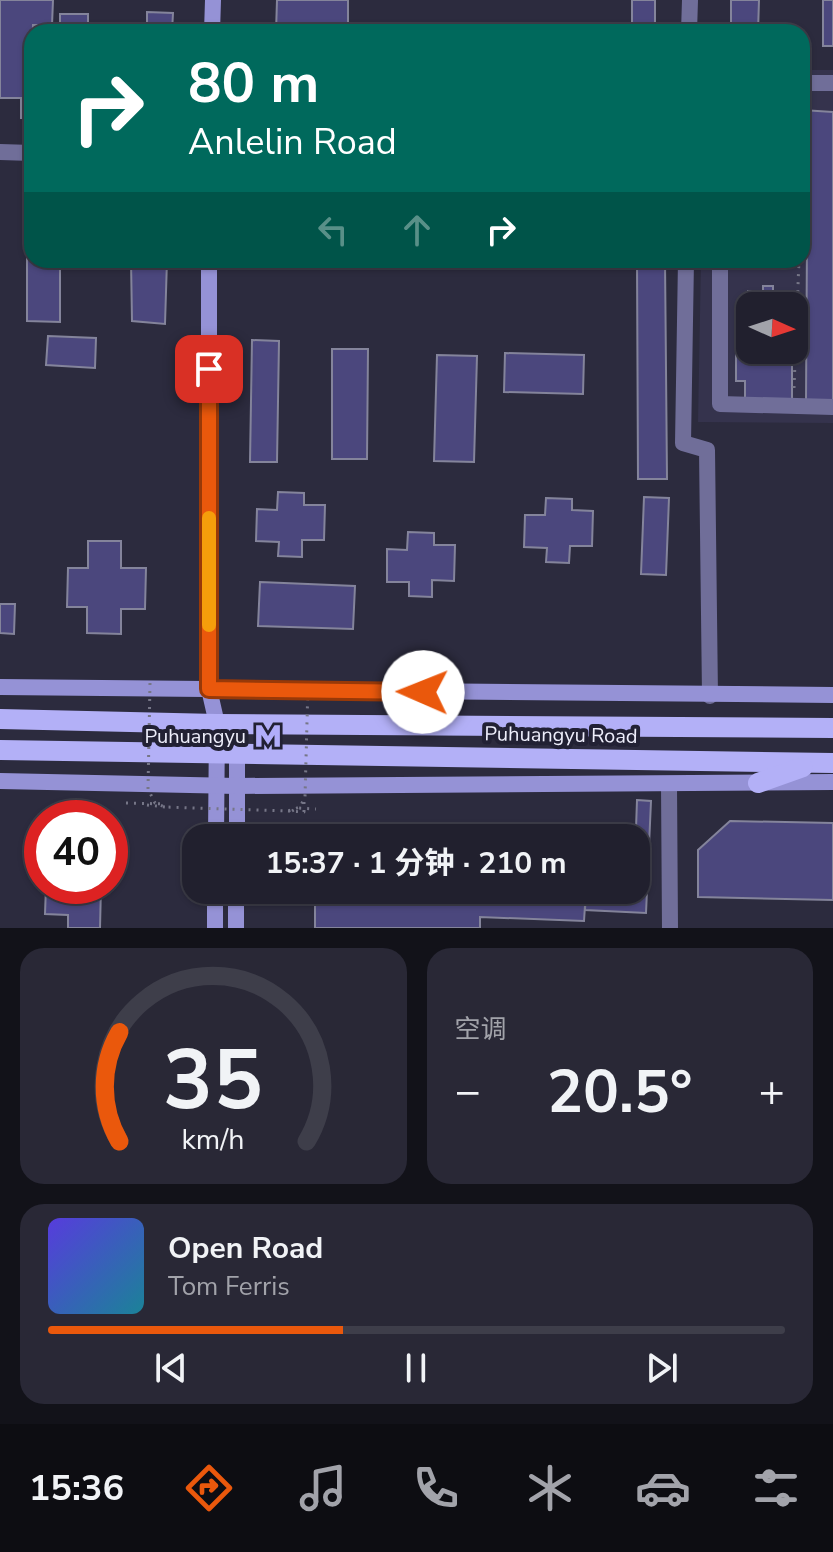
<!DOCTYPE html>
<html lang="zh">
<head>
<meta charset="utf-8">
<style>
	body { margin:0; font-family:"Nunito Sans","Noto Sans SC",sans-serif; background:#292836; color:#f1f3f6; height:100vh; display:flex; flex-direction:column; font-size:30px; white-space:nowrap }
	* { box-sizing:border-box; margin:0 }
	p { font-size:26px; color:#a2a3aa }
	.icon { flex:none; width:44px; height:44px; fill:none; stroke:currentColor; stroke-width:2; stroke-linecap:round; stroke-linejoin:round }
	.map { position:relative; height:928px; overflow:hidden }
	.panel { display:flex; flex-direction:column; gap:20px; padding:20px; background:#121219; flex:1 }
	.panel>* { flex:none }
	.banner { position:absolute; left:24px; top:24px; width:786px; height:244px; border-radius:24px; box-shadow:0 2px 6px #0004,0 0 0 2px #3e3e4a; background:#00695c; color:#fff; overflow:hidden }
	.needle { width:52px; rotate:93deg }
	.controls { position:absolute; left:736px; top:292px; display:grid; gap:16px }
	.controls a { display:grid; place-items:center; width:72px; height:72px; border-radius:16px; background:#21202e; box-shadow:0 2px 6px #0004,0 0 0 2px #3e3e4a; font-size:40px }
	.speed { position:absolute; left:24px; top:800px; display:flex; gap:16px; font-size:40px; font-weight:700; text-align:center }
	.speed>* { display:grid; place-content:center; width:104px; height:104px; border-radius:50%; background:#21202e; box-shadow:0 2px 6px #0004,0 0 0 2px #3e3e4a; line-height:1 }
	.speed .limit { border:12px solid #d22; background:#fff; color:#111 }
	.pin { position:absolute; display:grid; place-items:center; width:68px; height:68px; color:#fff; margin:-34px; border-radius:16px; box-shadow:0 4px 12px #0006 }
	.me { position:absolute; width:88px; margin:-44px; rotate:271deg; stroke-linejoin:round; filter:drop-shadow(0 0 6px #0008) }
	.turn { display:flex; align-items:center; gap:28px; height:168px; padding:0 32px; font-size:36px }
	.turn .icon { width:104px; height:104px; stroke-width:2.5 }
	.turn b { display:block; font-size:56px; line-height:68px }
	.lanes { display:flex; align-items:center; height:76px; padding:0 32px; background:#0003; justify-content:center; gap:40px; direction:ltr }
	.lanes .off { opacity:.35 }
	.big { font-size:60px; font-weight:700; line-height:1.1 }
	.panel .card { flex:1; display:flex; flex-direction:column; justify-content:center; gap:12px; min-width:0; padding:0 28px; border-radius:24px; background:#292836 }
	.panel .dial { align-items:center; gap:0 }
	.dial svg { height:208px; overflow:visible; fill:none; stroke:#3e3e4a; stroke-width:7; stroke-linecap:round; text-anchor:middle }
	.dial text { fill:#f1f3f6; stroke:none }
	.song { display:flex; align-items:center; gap:24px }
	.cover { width:96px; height:96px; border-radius:12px; background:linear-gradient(135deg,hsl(250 70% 55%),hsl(190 70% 35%)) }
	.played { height:8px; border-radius:4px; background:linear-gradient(90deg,#ea580c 40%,#3e3e4a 40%) }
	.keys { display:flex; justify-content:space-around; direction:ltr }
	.heat { display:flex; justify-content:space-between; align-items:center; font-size:44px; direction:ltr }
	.panel .tiles { flex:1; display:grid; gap:20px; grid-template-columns:1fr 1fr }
	.card:last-child { grid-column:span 2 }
	.trip { position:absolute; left:182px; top:824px; width:468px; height:80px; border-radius:24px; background:#21202e; box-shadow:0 2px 6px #0004,0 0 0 2px #3e3e4a; font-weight:700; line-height:80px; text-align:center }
	.dock { display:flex; height:128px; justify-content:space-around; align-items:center; background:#0d0d12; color:#a2a3aa }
	.dock .icon { width:56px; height:56px }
	.dock .current { color:#ea580c }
	.dock b { font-size:36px; color:#f1f3f6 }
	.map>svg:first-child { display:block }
	.built { fill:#35334d; fill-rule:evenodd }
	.building { fill:#4b477d; stroke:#84849b; stroke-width:2 }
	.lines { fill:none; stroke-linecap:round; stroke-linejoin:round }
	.path { stroke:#767687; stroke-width:3; stroke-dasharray:2 6; stroke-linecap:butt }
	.street { stroke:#706e99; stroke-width:16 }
	.secondary { stroke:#9592d6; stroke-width:16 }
	.primary { stroke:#b3b0f7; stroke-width:20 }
	.path-bridge { stroke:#767687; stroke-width:3; stroke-dasharray:2 6; stroke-linecap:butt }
	.route-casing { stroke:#983908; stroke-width:20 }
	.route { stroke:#ea580c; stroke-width:14 }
	.slow { stroke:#f59e0b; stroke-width:14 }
	.labels { text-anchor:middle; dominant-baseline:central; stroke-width:8; stroke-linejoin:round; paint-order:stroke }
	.street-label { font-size:20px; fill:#eeeefb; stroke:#222134 }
	.poi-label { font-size:20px; fill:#eeeefb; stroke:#222134; text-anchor:end }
</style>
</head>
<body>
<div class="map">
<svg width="833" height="928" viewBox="0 0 833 928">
	<rect width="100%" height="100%" fill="#2c2b3e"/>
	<path class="built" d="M802,70H833V423L698,422L701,260H802ZM750,306H794V350H750Z"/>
	<g class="building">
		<path d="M0,0H53L52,25H33L31,118H21V98H0Z"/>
		<path d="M277,0H348V32H276Z"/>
		<rect x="632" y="0" width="23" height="32"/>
		<path d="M731,0H759L758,32H731Z"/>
		<rect x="823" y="0" width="10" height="46"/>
		<path d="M147,12L173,13L172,32H147Z"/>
		<rect x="60" y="14" width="28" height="18"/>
		<path d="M802,110L833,112V403L806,401L807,240H802V217L808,218V176H802Z"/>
		<path d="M27,246H32V260H60V322L27,321Z"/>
		<path d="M131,260H167L165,324L132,321Z"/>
		<path d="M637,260H665L667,479H638Z"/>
		<path d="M763,286H773V292H792V306H750V350H792V402L745,403V381H736V315L748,314V291H763Z"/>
		<path d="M48,336L96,338L95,368L46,365Z"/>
		<path d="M252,340L279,341L277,462H250Z"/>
		<path d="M332,349H368L367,459H332Z"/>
		<path d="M505,353L584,355L583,394L504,392Z"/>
		<path d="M437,355L477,356L474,462L434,461Z"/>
		<path d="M278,492L304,493V505H325L324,540H302V557L278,556L279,542L256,541L257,509L277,510Z"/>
		<path d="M644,497L669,498L666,575L641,574Z"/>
		<path d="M546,498L572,499V510L593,511L592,546H570L569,563L546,562L547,548L524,547L525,515H545Z"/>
		<path d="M408,532L434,533V545H455L454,581L432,580V597L409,596V582H387V549L407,550Z"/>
		<path d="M88,541H121V568H146L145,609H121V634L87,633V607H67L68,568H88Z"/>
		<path d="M260,582L355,586L353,629L258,626Z"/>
		<path d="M0,604H15L14,634L0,633Z"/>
		<path d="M637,800L651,801L646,913L585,910L586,890H636V838H588L589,827L636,829Z"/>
		<path d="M730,821L833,823V900L698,897V850Z"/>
		<path d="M353,823L589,827L588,838H332Z"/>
		<path d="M46,886H101L100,928H68V915L45,914Z"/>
		<path d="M315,890H586L584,921L480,917V928H315Z"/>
	</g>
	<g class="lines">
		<g class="path">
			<path d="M794,388L799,260"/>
			<path d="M126,803L165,804"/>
			<path d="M147,805L165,807"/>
			<path d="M288,811L304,812V800"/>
			<path d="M292,811L297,808L316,809"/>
		</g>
		<g class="street">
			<path d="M689,32L690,0"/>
			<path d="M802,83H833"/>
			<path d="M0,152L32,153"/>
			<path d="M686,260L683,443L707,450L710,696"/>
			<path d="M720,260V404L833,407"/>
			<path d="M669,785L670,928"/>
		</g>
		<g class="secondary">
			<path d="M212,32L213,0"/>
			<path d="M209,260V689L217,724L216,838"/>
			<path d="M0,687L833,695"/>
			<path d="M231,745L237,755V838"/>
			<path d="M0,781L237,786L833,782"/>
			<path d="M215,928V890"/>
			<path d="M236,928V890"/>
		</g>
		<g class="primary">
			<path d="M0,719L217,724L833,728"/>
			<path d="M0,750L833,763"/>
			<path d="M758,783L803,767"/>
		</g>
		<path class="path-bridge" d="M150,683L148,789L155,803L165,807L288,811L300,807L305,797L308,685"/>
	</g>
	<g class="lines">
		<g class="route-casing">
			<path id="route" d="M209,369V689L423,692"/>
		</g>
		<use href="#route" class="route"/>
		<path class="slow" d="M209,518V625"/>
	</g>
	<defs>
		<g id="metro-bare" transform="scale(2.16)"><path d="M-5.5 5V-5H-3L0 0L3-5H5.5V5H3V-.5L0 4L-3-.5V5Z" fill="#b1adfa" stroke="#222134" stroke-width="2.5" paint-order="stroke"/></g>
	</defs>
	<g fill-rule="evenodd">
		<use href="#metro-bare" x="268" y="736"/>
	</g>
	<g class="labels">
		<g class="street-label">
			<text transform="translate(561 735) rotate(1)">Puhuangyu Road</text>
		</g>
		<g class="poi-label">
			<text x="246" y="736">Puhuangyu</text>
		</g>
	</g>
</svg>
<div class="controls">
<a><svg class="needle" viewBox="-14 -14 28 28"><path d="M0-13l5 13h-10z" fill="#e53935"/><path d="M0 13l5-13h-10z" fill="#a2a3aa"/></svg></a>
</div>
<div class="speed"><div class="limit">40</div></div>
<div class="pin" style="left:209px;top:369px;background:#d93025"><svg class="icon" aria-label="arrive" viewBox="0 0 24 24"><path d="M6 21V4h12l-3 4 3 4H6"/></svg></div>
<svg class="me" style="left:423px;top:692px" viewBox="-20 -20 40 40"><circle r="19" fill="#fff"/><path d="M0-13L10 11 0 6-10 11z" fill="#ea580c"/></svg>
<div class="trip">15:37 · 1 分钟 · 210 m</div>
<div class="banner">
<div class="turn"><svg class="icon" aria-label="right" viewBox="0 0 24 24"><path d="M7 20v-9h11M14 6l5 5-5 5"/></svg><div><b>80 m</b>Anlelin Road</div></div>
<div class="lanes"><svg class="icon off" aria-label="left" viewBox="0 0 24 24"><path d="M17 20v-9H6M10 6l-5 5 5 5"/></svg><svg class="icon off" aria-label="ahead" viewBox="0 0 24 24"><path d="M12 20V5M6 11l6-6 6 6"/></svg><svg class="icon" aria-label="right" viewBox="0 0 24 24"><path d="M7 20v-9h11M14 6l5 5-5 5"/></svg></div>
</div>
</div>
<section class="panel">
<div class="tiles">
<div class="card dial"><svg viewBox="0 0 100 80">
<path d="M14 69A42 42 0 1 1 86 69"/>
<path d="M14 69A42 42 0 0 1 14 27" stroke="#ea580c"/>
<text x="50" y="56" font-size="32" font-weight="700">35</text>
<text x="50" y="72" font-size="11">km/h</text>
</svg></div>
<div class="card"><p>空调</p>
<div class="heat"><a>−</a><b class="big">20.5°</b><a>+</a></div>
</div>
<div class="card">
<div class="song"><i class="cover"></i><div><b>Open Road</b><p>Tom Ferris</p></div></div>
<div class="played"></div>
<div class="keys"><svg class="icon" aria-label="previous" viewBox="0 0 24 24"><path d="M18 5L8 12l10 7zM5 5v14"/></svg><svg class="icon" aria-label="pause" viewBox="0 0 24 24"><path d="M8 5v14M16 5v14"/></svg><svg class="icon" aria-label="next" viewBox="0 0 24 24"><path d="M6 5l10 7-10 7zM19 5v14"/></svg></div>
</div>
</div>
</section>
<nav class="dock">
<b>15:36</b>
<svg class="icon current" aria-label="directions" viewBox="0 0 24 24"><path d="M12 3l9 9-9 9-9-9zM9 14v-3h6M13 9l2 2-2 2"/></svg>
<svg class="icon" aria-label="music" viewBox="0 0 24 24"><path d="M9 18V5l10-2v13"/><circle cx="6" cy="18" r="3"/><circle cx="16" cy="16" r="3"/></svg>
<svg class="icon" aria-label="phone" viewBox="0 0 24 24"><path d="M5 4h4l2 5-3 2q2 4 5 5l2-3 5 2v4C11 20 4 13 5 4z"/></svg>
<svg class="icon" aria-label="climate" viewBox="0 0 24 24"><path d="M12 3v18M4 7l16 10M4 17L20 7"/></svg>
<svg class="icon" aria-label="car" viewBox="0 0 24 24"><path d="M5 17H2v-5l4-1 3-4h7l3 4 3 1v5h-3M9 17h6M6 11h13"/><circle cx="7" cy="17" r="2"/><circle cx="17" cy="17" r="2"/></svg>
<svg class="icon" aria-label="filters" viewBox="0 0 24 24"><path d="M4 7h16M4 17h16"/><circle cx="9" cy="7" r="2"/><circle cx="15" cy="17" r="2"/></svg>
</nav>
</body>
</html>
